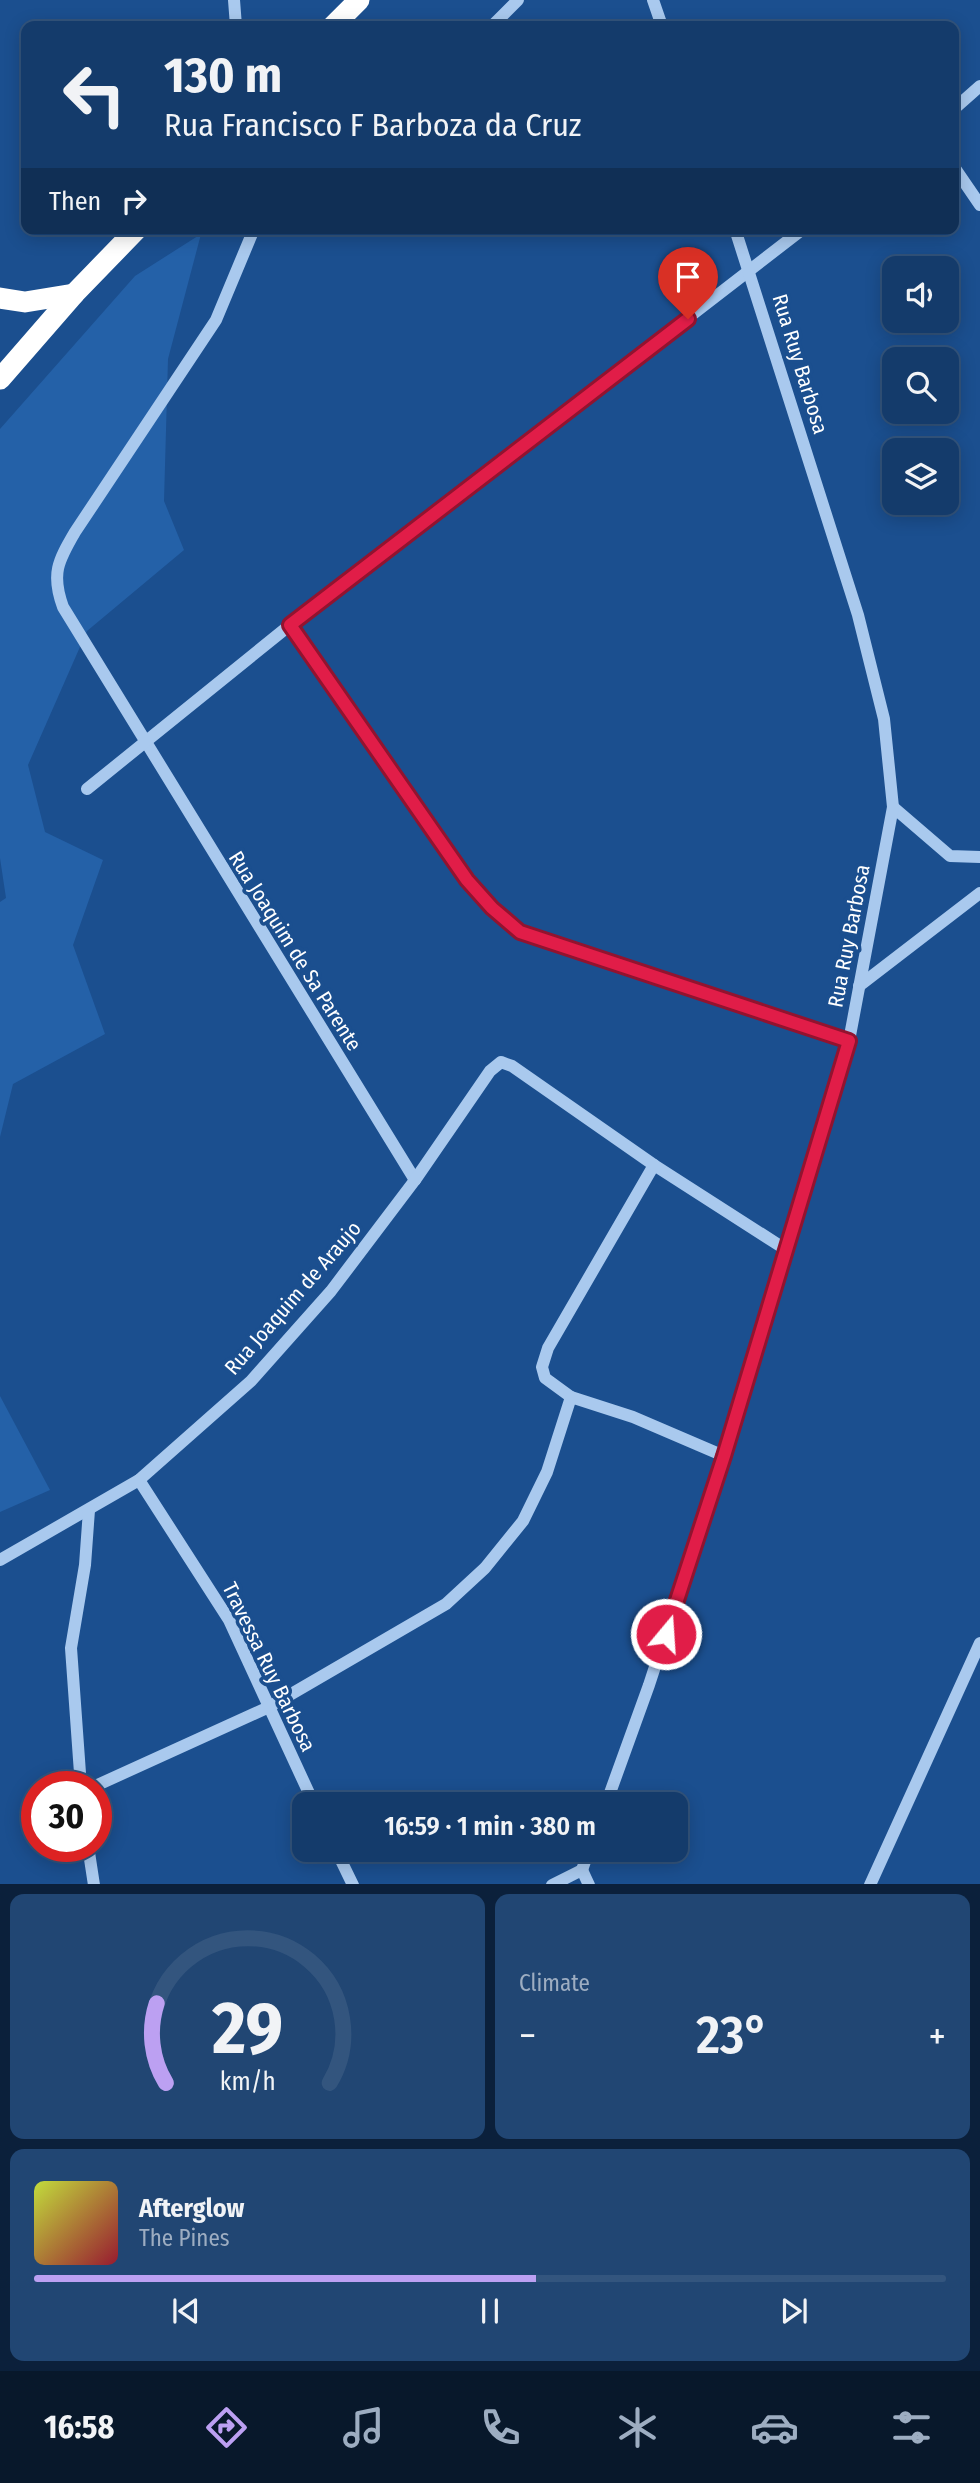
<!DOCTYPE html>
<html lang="en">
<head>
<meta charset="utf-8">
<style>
	body { margin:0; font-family:"Fira Sans Condensed",sans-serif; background:#214673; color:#f1f3f6; height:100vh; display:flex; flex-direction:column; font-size:26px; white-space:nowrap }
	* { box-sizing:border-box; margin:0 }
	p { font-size:23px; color:#9dadc1 }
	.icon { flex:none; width:38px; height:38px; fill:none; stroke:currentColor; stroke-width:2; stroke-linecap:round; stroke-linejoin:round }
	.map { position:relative; height:1884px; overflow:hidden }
	.details { display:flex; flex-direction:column; gap:10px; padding:10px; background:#0b203b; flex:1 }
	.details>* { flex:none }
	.hud { position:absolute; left:21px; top:21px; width:938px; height:214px; border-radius:14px; box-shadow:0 4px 18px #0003,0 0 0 2px #33557e; background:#143b6b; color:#f1f3f6; overflow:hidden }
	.controls { position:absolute; left:882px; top:256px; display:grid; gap:14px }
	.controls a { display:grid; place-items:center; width:77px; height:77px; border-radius:14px; background:#143b6b; box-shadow:0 4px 18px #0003,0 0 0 2px #33557e; font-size:35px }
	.speed { position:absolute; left:21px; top:1771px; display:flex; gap:14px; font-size:35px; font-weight:700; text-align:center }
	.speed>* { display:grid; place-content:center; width:91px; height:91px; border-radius:50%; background:#143b6b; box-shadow:0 4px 18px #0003,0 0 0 2px #33557e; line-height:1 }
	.speed .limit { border:10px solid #d22; background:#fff; color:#111 }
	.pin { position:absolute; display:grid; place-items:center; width:60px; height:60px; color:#fff; margin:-72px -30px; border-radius:50% 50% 50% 0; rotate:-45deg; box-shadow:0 0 7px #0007 }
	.pin .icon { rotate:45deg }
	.me { position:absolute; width:77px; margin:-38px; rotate:18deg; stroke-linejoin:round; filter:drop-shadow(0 0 5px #0008) }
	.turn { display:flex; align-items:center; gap:24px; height:147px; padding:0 28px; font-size:32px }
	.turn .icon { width:91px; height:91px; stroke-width:2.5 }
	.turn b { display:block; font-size:49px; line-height:60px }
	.then { display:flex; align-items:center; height:66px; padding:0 28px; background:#0003; gap:14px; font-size:26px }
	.big { font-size:52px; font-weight:600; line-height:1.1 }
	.details .card { flex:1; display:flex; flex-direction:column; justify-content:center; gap:10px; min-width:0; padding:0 24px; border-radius:14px; background:#214673 }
	.details .dial { align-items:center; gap:0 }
	.dial svg { height:182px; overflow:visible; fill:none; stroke:#33557e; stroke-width:7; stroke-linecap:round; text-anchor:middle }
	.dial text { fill:#f1f3f6; stroke:none }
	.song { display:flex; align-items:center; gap:21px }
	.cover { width:84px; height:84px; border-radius:10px; background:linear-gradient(135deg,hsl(70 70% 55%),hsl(350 70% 35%)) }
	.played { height:7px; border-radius:4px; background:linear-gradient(90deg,#bca0f2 55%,#33557e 55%) }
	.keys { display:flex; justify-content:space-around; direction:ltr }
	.heat { display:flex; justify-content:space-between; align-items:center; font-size:38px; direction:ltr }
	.details .tiles { flex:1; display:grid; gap:10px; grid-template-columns:1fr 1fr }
	.card:last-child { grid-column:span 2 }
	.trip { position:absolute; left:292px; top:1792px; width:396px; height:70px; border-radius:14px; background:#143b6b; box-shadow:0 4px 18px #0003,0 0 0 2px #33557e; font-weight:600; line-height:70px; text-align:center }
	.menu { display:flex; height:112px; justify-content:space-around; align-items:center; background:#08182b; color:#9dadc1 }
	.menu .icon { width:49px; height:49px }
	.menu .selected { color:#bca0f2 }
	.menu b { font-size:32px; color:#f1f3f6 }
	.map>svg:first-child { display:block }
	.green { fill:#2461a8 }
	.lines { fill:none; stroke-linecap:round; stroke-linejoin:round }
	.minor { stroke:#a9c9ee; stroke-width:12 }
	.highway { stroke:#fff; stroke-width:21 }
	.route-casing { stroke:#92132f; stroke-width:18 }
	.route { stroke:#e11d48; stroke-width:12 }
	.labels { text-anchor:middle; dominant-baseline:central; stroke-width:7; stroke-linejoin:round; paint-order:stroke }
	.street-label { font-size:21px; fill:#fff; stroke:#1b4f8f }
</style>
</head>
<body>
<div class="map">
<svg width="980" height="1885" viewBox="0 0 980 1885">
	<rect width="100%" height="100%" fill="#1b4f8f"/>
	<g class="green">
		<path d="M201,234L168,359L164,501L184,550L87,631L28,765L45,832L103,860L73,945L105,1034L13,1084L0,1137V902L6,898L0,858V429L135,276Z"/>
		<path d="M0,1396L50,1490L0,1512Z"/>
	</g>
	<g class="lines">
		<g class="minor">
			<path d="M234,0L236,26"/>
			<path d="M653,0L662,26"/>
			<path d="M492,26L518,0"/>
			<path d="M954,109L980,86"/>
			<path d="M954,167L980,205"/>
			<path d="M254,229L216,320L75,532C58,561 51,574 63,607L415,1180"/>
			<path d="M290,625L467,880L492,908L520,932L849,1041"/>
			<path d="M87,789L290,625L803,229"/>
			<path d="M893,807L950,856L980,857"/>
			<path d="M859,986L980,893"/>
			<path d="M571,1397L545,1378L542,1367L548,1348L654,1165"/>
			<path d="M139,1480L229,1620L314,1804"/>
			<path d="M0,1560L139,1480L251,1381L331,1291L415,1180L490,1071L501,1062L512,1066L654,1165L785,1249"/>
			<path d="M81,1787L71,1648L85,1565L89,1510"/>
			<path d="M93,1787L269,1707L446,1604L485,1568L523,1521L547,1472L571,1397L633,1417L724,1456"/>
			<path d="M606,1804L649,1685L724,1456L849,1041L893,807L884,719L858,615L735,229"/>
			<path d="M88,1846L94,1885"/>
			<path d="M336,1850L353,1885"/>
			<path d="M582,1870L589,1850"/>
			<path d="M582,1870L589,1885"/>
			<path d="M552,1885L582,1870"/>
			<path d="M870,1885L980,1643"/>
		</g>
		<g class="highway">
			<path d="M333,26L359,0"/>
			<path d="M0,298L25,302L74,294"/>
			<path d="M0,379L74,294L137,229"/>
		</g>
	</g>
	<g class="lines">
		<g class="route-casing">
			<path id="route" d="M666,1634L724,1456L849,1041L520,932L492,908L467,880L290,625L688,319"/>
		</g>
		<use href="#route" class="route"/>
	</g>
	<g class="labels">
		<g class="street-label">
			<text transform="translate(800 364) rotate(73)">Rua Ruy Barbosa</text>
			<text transform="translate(849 936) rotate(-79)">Rua Ruy Barbosa</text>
			<text transform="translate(295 951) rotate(58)">Rua Joaquim de Sa Parente</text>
			<text transform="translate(293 1298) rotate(-49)">Rua Joaquim de Araujo</text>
			<text transform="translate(269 1667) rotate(64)">Travessa Ruy Barbosa</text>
		</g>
	</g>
</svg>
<div class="controls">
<a><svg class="icon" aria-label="sound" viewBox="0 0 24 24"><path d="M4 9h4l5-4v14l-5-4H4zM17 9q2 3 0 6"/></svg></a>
<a><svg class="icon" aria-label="search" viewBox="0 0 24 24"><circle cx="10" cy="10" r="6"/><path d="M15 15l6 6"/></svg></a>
<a><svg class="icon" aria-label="layers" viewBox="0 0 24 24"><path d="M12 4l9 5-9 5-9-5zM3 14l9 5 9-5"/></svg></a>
</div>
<div class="speed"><div class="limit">30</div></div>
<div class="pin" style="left:688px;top:319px;background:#d93025"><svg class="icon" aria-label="arrive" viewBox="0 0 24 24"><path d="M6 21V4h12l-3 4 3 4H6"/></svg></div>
<svg class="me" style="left:666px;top:1634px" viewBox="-20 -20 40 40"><circle r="17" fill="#e11d48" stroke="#fff" stroke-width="3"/><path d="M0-11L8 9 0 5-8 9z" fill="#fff"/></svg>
<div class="trip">16:59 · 1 min · 380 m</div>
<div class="hud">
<div class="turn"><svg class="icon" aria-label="left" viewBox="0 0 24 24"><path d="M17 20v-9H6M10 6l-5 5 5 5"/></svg><div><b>130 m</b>Rua Francisco F Barboza da Cruz</div></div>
<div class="then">Then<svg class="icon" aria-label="right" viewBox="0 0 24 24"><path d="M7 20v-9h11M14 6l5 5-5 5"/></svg></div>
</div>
</div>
<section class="details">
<div class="tiles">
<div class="card dial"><svg viewBox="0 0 100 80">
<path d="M14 69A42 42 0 1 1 86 69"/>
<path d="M14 69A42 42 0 0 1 10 34" stroke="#bca0f2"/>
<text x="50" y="56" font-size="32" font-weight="700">29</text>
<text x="50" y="72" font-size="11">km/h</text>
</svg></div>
<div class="card"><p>Climate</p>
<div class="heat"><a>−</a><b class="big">23°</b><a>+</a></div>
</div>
<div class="card">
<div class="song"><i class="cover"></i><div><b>Afterglow</b><p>The Pines</p></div></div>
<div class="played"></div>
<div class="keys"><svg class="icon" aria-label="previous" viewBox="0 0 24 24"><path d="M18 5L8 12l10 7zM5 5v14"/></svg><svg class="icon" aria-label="pause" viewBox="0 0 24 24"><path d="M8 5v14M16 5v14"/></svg><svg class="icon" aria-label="next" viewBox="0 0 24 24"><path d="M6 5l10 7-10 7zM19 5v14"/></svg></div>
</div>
</div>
</section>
<nav class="menu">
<b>16:58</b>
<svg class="icon selected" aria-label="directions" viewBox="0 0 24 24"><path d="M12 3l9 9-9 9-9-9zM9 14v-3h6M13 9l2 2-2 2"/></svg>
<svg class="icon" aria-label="music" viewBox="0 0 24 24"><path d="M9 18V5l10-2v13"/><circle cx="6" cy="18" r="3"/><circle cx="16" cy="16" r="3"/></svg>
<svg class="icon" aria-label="phone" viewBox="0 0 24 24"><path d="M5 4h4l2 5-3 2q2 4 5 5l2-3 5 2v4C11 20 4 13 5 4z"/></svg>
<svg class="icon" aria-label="climate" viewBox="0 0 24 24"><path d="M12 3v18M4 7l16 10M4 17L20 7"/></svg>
<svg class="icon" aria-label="car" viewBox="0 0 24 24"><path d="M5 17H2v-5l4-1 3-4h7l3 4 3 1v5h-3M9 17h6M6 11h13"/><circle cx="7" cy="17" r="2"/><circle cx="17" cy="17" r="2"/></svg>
<svg class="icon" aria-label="filters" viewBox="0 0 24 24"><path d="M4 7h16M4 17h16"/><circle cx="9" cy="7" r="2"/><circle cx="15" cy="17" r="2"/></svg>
</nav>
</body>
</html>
